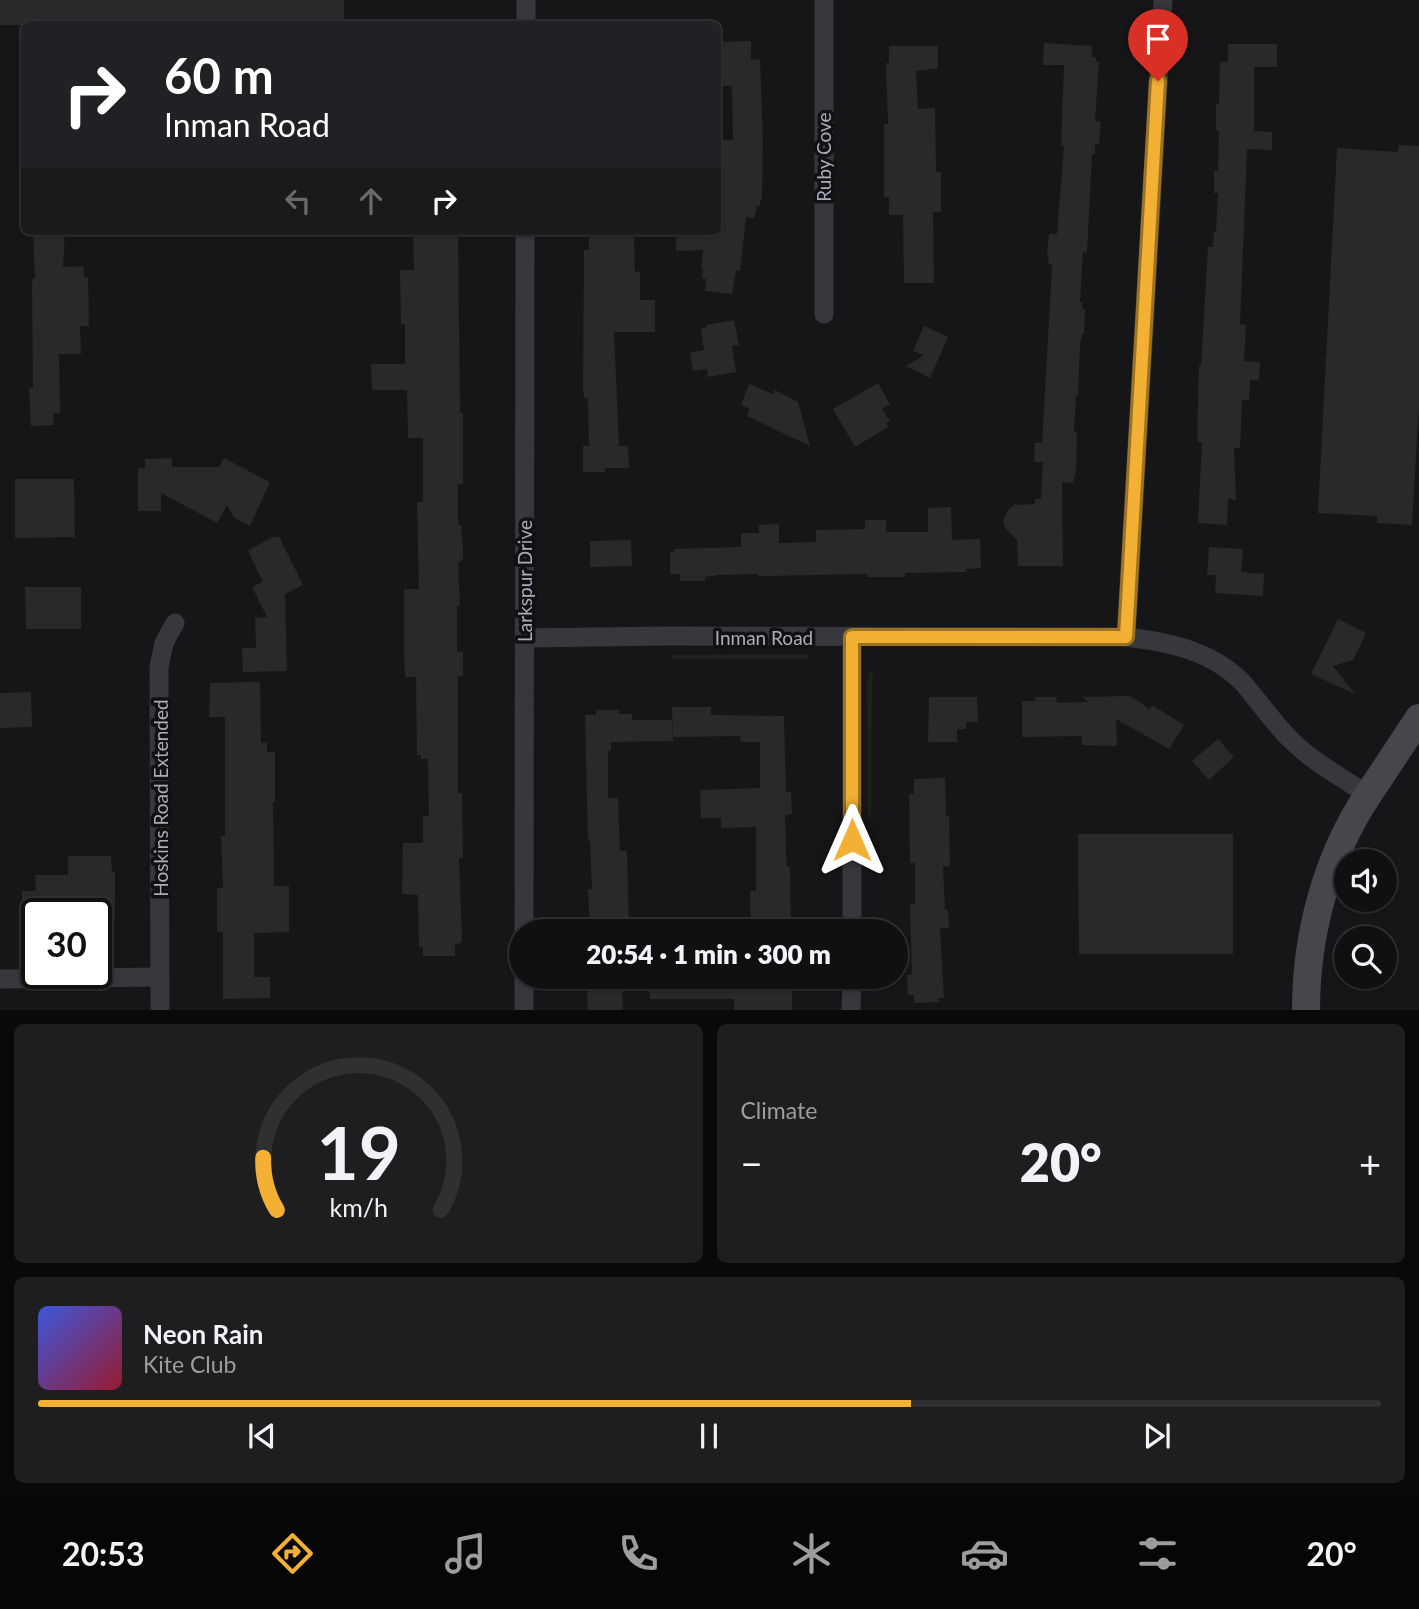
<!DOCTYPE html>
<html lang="en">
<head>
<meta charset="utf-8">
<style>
	body { margin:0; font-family:Lato,sans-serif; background:#1e1e20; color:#f1f3f6; height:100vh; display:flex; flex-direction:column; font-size:26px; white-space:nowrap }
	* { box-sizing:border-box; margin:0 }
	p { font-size:23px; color:#9c9d9f }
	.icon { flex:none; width:38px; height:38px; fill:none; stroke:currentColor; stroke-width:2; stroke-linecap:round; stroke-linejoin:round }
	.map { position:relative; height:1010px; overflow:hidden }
	.sheet { display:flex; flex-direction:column; gap:14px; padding:14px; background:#09090a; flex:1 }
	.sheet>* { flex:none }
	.top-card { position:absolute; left:21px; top:21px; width:700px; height:214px; border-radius:10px; box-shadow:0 2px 5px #0004,0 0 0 2px #303032; background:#202124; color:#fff; overflow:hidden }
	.tools { position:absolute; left:1334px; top:849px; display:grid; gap:14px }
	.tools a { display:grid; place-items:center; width:63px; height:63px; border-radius:50%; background:#101012; box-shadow:0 2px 5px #0004,0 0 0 2px #303032; font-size:35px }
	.speed { position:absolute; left:21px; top:898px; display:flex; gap:14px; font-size:35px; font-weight:700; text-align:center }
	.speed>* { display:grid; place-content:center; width:91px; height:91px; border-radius:50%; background:#101012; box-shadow:0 2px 5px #0004,0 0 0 2px #303032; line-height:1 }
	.speed .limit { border:4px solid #111; border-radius:10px; background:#fff; color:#111 }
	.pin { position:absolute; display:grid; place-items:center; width:60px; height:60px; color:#fff; margin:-72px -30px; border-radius:50% 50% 50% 0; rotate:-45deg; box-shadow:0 0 7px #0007 }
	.pin .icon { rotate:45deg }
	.me { position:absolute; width:77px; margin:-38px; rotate:0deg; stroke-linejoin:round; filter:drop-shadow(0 0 5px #0008) }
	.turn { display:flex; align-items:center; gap:24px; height:147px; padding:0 28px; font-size:32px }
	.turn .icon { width:91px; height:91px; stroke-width:2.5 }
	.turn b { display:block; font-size:49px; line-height:60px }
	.lanes { display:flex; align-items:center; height:66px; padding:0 28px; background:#0003; justify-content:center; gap:35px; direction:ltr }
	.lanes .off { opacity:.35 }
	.big { font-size:52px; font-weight:800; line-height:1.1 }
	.sheet .tile { flex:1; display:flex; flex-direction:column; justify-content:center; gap:10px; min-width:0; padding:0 24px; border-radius:10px; background:#1e1e20 }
	.sheet .dial { align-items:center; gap:0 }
	.dial svg { height:182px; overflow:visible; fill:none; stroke:#303032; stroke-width:7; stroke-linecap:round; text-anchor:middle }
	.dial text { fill:#f1f3f6; stroke:none }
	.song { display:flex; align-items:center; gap:21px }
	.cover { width:84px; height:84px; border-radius:10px; background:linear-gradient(135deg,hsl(230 70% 55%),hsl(350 70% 35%)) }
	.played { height:7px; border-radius:4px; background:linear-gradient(90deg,#f2b134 65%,#303032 65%) }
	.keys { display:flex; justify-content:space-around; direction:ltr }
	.heat { display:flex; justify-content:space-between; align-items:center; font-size:38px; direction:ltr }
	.sheet .tiles { flex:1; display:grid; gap:14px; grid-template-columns:1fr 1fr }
	.tile:last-child { grid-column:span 2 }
	.trip { position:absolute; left:509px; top:919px; width:399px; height:70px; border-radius:35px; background:#101012; box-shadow:0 2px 5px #0004,0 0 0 2px #303032; font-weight:800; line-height:70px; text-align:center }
	.tabs { display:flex; height:112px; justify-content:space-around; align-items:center; background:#060607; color:#9c9d9f }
	.tabs .icon { width:49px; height:49px }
	.tabs .current { color:#f2b134 }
	.tabs b { font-size:32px; color:#f1f3f6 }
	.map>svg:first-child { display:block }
	.green { fill:#1c231d }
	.building { fill:#29292c }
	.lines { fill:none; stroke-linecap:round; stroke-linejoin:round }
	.minor { stroke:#37383d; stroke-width:19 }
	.secondary { stroke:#45474d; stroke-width:28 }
	.route-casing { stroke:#9d7322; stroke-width:18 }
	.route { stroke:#f2b134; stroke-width:12 }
	.labels { text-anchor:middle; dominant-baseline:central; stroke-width:7; stroke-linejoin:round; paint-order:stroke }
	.street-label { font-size:19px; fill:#a8adb8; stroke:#111113 }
</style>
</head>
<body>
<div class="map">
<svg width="1419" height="1011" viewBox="0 0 1419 1011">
	<rect width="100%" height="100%" fill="#161618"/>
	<g class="green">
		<path d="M807,654V659H671L672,655Z"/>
		<path d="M870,670L874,672L872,681L871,817H868L867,684Z"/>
	</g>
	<g class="building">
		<path d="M0,0H344V24L0,25Z"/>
		<path d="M751,41V60L760,59L763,142L762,200H760V206H757L754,218L746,217L740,271H736L732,294L705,291L706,279L702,278L703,269H701L703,250L676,251V231H718V140H733L732,89L731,86H720L718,42Z"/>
		<path d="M1044,43L1092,46V57H1096V62H1099L1095,121L1101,122L1099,144H1095V154H1092L1087,253L1083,252L1080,302H1082V309H1085L1084,334H1082L1080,344L1078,395H1076L1074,432L1077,433L1076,471L1073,483L1062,482L1063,566H1018L1017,540L1006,529L1003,521L1007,512L1014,505L1035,504V499H1041L1043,462H1034L1035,443H1042L1052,268V265L1048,264L1049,257L1047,258L1049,234H1057L1064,146H1061L1064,65H1043Z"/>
		<path d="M1228,44H1277V67H1254V131L1272,132V150L1247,149L1240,324L1246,325L1244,361L1260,362L1259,380H1250L1249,400H1242L1240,448H1234L1236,500L1228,499L1227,525L1198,523L1202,442H1198L1197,436L1199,366H1201L1208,247H1213L1214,231L1216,232L1218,193H1214V171H1218L1219,130H1216V104L1219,105L1220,62H1228Z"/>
		<path d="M889,46H938V68L916,71L918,109L935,108L936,172H941V212H933L934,283H904L903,215H889V197H884V124H888L886,63H889Z"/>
		<path d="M1399,145L1419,146V405L1412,525L1377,523V516L1318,513L1337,148L1398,152Z"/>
		<path d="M33,231H65L63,267L83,266L84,277H88L89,326H80L81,354H59L60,413H53L54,425L31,426L29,388H33L32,279H35Z"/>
		<path d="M415,231H458L460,413H463V484H458V525H461L463,549V559L458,563L460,606H457V652L463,651V676H458V793H462L463,858H459L462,939L461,943L455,944V956H423V947H419L418,895L402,894L403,843H423V816H429L428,759H421V755H417L416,677H405L404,652V589H419L417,502H423V438H408L407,390H372L371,364H405V324H401L400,270H414L413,237H415Z"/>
		<path d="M634,234L635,272L640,271V300H655V332H614L619,446H628L629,468H605V472H583V446H589L588,398H584L583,388L584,250H589V235Z"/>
		<path d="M734,320L739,345L732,346L736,372L708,377L707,369L693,371L690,353L704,350L701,329L707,327L706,325Z"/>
		<path d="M924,326L948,337L930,378L906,366L924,355L913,351Z"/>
		<path d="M878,383L890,404L882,409L890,421L886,423L888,427L855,447L833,409Z"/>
		<path d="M749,384L773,394L775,390L798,402L810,446L747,416L750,409L741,405Z"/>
		<path d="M172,458V467H219L224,458L270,482L250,526L234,518L227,505L217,523L161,493V511H138V468H145V459Z"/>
		<path d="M15,479H74L75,537L15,538Z"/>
		<path d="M951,507L952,540L980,539L981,568L966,569V572L905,573V577H867V574L758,576V574L719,575L705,577V581H680V574H670V552H674V549L741,547V533H759V525L779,524V543L816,542V530L865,529V520H886V532H928V508Z"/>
		<path d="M272,537H279L303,585L285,594L287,671L243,672L242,648H256L255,618L267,617L252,587L263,582L248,551Z"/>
		<path d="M631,540L632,566L590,567V541Z"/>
		<path d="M1209,547L1243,549L1241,572L1264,574L1263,596L1215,593L1216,575H1207Z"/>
		<path d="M25,587H81V629H26Z"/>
		<path d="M1338,619L1366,633L1353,660L1333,666L1355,694L1311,674Z"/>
		<path d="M260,682L261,743H267V752H275V802H273L274,886H289V932L254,933V977H270V998L223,999V932H217V888H223L221,836H225V717H209L210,683Z"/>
		<path d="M31,692L32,727L0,728V693Z"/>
		<path d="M1130,696L1150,709L1152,705L1184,725L1169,749L1116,719L1117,746L1082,745V736L1022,737V701H1035V697H1056L1057,703L1089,702L1082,697Z"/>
		<path d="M929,697H977L978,722H966V729H957V742H928Z"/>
		<path d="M672,707H711V715L784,716L786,792H791L792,814L785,815L786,852L787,867H790L791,931H751L750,891H756V827L721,828V818H701L700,790L760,788V742H741L740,736L673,737Z"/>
		<path d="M596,710H619V714H632V720H672L673,741L611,742V751H608V798H618L620,851H627L629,931H590L588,889H592L590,841H588L585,715H596Z"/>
		<path d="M1218,739L1234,757L1209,780L1192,761Z"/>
		<path d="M945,778L946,817L949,816L950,866L943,867L945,910H948L949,928H940L944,998H939V1002L914,1003V995H908L907,975H912L910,904H915V863H910L909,794H914V779Z"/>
		<path d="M1078,834H1233V954H1079Z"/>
		<path d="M68,856H111L112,872H115V919H96V914H22V891H36L35,875H68Z"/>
		<path d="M671,977V979H715V981H787L788,987H792V1011H734V999H650L649,978Z"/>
		<path d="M587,987H622L623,1011H588Z"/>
	</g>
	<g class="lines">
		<g class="minor">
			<path d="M526,24V0"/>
			<path d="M824,314V0"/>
			<path d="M1126,637L1163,0"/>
			<path d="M524,638L666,636L1126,637C1169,642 1213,651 1244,684C1259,702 1273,722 1289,738C1311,761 1341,777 1368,795"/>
			<path d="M524,931L525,231"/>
			<path d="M852,931V637"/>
			<path d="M524,976V1011"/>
			<path d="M0,979L160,977"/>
			<path d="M160,1011L159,667L164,643L175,623"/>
			<path d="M851,1011L852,976"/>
		</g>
		<path class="secondary" d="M1306,1011C1306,935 1326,858 1368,795C1385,769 1402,744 1419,718"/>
	</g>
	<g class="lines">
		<g class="route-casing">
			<path id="route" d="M852,840V637H1126L1158,81"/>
		</g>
		<use href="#route" class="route"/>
	</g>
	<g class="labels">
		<g class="street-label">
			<text transform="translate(823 157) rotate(-90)">Ruby Cove</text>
			<text transform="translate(524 581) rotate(-90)">Larkspur Drive</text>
			<text x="764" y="637">Inman Road</text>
			<text transform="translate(160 798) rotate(-90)">Hoskins Road Extended</text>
		</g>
	</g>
</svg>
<div class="tools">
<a><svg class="icon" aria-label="sound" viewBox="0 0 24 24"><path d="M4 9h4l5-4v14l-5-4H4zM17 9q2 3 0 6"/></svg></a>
<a><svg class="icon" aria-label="search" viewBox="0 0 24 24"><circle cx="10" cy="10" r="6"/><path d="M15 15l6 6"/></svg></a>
</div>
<div class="speed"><div class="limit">30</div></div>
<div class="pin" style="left:1158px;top:81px;background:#d93025"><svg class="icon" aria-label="arrive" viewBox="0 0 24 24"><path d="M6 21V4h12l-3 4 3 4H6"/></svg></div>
<svg class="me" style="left:852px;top:840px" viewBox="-20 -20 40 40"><path d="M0-17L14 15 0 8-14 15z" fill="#f2b134" stroke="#fff" stroke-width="4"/></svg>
<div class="trip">20:54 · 1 min · 300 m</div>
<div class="top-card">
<div class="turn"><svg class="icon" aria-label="right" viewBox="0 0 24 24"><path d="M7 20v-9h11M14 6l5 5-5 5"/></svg><div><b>60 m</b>Inman Road</div></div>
<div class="lanes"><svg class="icon off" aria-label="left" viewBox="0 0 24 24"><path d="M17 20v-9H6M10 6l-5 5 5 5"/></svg><svg class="icon off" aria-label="ahead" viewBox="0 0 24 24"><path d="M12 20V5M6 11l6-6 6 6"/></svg><svg class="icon" aria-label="right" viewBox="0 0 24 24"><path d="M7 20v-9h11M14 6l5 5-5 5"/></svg></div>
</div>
</div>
<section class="sheet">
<div class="tiles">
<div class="tile dial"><svg viewBox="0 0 100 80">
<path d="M14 69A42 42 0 1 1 86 69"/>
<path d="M14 69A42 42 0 0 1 8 46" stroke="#f2b134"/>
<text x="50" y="56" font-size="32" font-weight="700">19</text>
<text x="50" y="72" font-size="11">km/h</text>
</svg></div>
<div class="tile"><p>Climate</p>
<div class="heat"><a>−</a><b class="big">20°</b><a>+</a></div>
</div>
<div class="tile">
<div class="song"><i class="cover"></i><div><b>Neon Rain</b><p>Kite Club</p></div></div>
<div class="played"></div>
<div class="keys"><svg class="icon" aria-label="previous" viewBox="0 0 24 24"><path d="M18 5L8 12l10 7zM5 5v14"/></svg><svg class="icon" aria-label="pause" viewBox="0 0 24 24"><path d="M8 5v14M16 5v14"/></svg><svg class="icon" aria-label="next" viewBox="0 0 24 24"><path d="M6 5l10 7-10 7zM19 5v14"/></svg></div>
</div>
</div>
</section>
<nav class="tabs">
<b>20:53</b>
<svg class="icon current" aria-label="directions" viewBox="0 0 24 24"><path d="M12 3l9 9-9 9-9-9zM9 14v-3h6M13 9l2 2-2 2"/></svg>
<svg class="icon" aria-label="music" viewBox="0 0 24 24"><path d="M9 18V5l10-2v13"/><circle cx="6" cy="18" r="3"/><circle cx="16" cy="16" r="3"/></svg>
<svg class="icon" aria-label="phone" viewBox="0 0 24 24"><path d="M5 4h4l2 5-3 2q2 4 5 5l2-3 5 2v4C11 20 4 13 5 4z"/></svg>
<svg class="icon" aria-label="climate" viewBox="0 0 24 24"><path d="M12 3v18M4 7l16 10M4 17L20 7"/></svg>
<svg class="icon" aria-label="car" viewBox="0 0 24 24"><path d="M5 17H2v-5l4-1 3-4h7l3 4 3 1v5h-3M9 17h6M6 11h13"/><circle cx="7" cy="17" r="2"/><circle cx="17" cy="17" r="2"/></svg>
<svg class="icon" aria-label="filters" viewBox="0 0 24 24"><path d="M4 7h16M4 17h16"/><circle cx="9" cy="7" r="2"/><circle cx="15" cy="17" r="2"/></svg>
<b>20°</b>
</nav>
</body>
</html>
